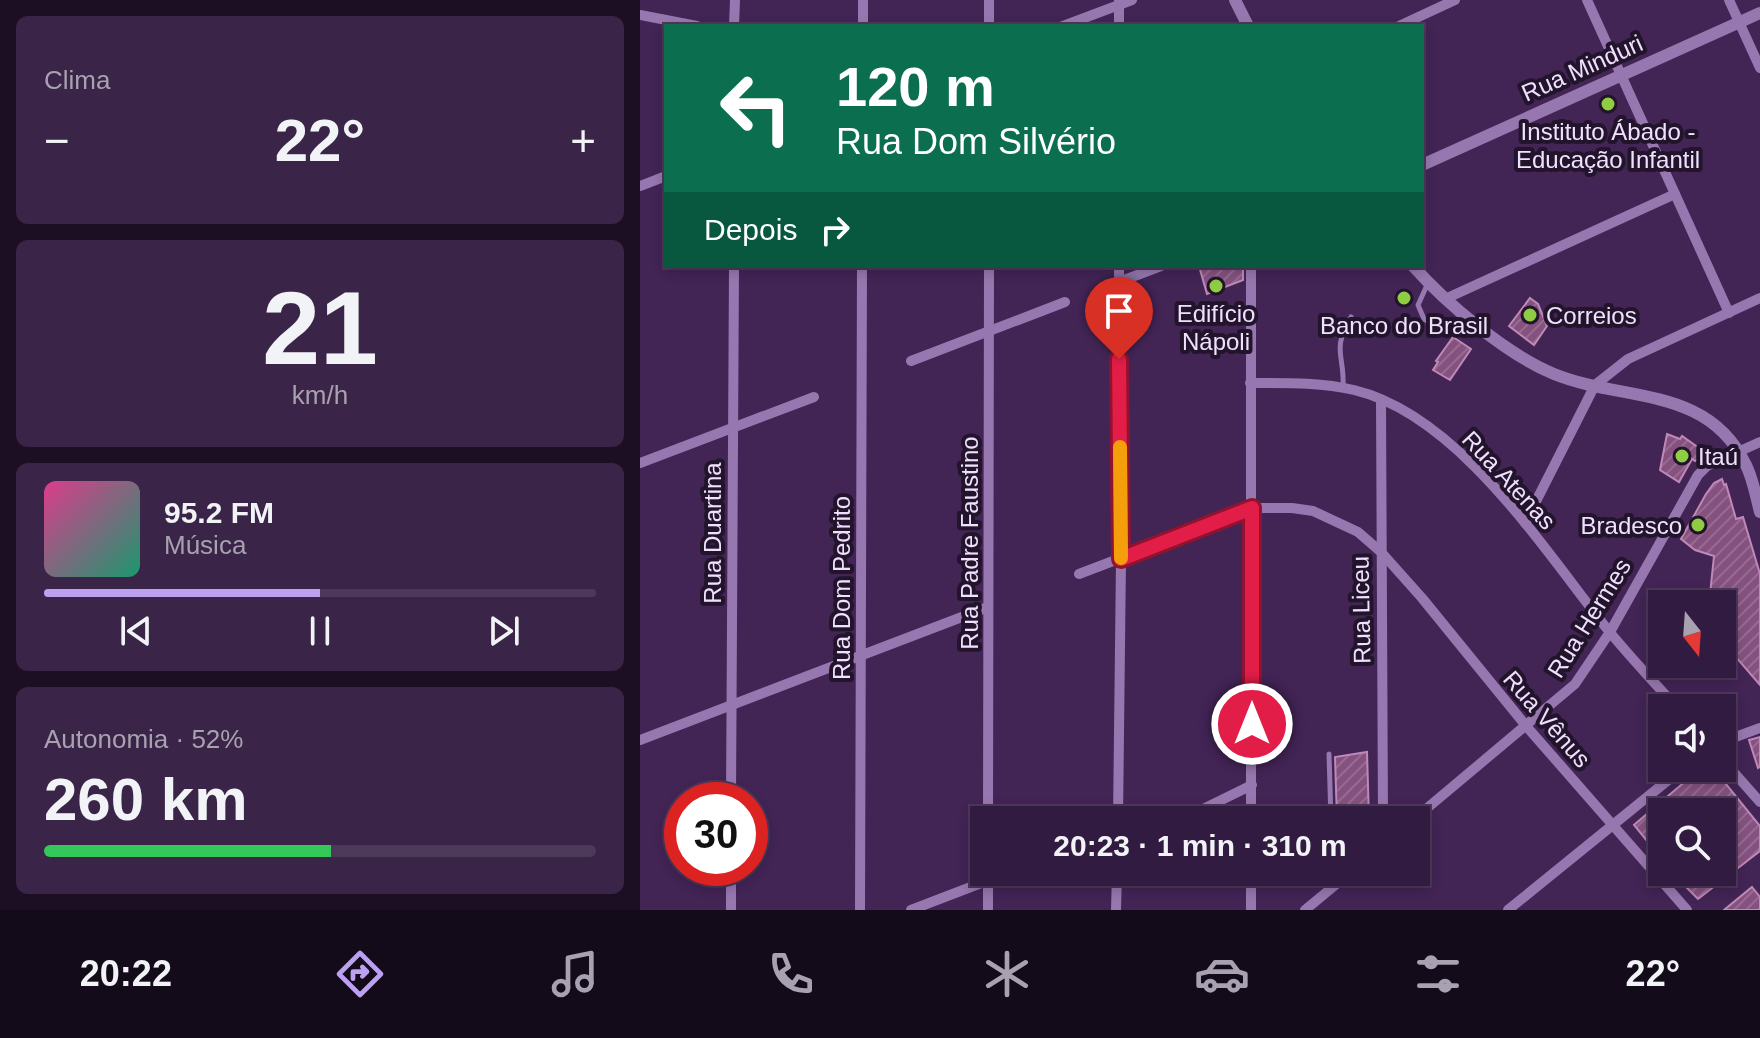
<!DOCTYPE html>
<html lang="pt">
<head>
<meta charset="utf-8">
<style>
	body { margin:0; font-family:Helvetica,sans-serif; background:#3a2447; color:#f1f3f6; height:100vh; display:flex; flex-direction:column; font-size:30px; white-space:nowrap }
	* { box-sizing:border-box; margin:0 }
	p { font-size:26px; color:#a8a1b1 }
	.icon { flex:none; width:44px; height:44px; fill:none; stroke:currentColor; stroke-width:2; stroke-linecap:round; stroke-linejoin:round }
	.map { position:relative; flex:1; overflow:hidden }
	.drawer { display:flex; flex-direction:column; gap:16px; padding:16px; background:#1c0f23; width:640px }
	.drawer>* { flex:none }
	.top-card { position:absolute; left:24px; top:24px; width:760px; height:244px; border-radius:0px; box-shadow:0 4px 12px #0003,0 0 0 2px #4d3959; background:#0b6e4f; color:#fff; overflow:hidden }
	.needle { width:52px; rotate:163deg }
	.tools { position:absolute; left:1008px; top:590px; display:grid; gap:16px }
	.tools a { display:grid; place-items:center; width:88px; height:88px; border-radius:0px; background:#321b40; box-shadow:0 4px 12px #0003,0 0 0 2px #4d3959; font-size:40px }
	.speed { position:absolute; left:24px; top:782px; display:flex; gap:16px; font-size:40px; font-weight:700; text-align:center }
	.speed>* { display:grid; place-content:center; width:104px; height:104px; border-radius:50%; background:#321b40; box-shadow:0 4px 12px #0003,0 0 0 2px #4d3959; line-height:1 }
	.speed .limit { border:12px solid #d22; background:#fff; color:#111 }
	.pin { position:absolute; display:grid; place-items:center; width:68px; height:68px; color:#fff; margin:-82px -34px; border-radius:50% 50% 50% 0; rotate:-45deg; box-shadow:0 0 8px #0007 }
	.pin .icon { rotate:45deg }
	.me { position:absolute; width:88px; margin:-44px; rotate:0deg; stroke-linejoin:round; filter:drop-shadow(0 0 6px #0008) }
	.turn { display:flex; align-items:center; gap:28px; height:168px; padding:0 40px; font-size:36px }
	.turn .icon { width:104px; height:104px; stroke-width:2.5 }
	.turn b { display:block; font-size:56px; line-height:68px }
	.then { display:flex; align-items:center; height:76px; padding:0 40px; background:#0003; gap:16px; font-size:30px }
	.big { font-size:60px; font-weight:700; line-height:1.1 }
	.drawer .widget { flex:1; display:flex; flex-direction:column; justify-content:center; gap:12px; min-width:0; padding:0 28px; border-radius:12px; background:#3a2447 }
	.drawer .dial { align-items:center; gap:0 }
	.dial b { font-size:104px; line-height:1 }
	.song { display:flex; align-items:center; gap:24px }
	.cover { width:96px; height:96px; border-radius:12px; background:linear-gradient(135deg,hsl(330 70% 55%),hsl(160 70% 35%)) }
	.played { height:8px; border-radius:4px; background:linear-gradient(90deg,#bca0f2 50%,#4d3959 50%) }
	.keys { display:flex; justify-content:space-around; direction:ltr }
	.heat { display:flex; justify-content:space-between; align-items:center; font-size:44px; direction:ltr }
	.charge { height:12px; border-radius:6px; background:linear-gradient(90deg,#34c759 52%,#4d3959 0) }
	.trip { position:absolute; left:330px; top:806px; width:460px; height:80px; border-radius:0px; background:#321b40; box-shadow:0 4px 12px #0003,0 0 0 2px #4d3959; font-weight:700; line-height:80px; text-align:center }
	.tabs { display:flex; height:128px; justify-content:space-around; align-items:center; background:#140b1a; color:#a8a1b1 }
	.tabs .icon { width:56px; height:56px }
	.tabs .current { color:#bca0f2 }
	.tabs b { font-size:36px; color:#f1f3f6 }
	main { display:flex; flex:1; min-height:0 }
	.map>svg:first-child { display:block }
	.building { fill:url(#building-hatch); stroke:#be89b8; stroke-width:2 }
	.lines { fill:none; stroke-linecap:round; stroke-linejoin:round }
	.service { stroke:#9777af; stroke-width:5 }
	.minor { stroke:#9777af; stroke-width:10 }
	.tertiary { stroke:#9777af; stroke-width:12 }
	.route-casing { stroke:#92132f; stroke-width:20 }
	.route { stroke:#e11d48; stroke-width:14 }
	.slow { stroke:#f59e0b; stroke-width:14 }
	.poi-dot { fill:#8fcd42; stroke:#22152b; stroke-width:3 }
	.labels { text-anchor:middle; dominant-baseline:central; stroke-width:8; stroke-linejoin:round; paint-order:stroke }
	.street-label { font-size:24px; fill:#f0dffe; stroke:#22152b }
	.poi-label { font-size:24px; fill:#f0dffe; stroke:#22152b }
</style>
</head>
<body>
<main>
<section class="drawer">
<div class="widget"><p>Clima</p>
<div class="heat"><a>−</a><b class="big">22°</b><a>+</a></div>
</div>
<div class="widget dial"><b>21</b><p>km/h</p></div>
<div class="widget">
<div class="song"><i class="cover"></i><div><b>95.2 FM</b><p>Música</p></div></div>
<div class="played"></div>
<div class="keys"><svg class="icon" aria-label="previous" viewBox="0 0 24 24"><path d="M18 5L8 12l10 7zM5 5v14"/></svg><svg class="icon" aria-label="pause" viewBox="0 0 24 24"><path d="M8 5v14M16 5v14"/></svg><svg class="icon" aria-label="next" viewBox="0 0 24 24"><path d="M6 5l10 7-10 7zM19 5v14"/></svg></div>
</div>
<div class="widget"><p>Autonomia · 52%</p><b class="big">260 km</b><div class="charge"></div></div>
</section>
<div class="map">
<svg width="1120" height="910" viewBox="0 0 1120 910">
	<defs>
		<pattern id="building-hatch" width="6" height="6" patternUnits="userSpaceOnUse" patternTransform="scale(2)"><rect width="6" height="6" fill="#855280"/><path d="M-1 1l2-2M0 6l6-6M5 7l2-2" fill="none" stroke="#976a93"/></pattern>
	</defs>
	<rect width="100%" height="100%" fill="#422455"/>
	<g class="building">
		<path d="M559,266H603V280L567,294Z"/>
		<path d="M890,298L898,304L907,326L894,345L869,326Z"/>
		<path d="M813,337L831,349L810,380L793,370L798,362L796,361Z"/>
		<path d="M1027,434L1040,439L1042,436L1066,453L1055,461L1052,459L1039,482L1020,470Z"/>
		<path d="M1082,479L1084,485L1086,484L1096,519L1103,517L1120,574V685L1082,641V604H1069L1074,556L1055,550L1041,539L1066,494L1074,483Z"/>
		<path d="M1120,737V767L1118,768L1109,740Z"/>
		<path d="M727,752L729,820H697L695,757Z"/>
		<path d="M1061,768H1073L1120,826V851L1058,899L1031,872H1082V812H1022V847L1016,852L994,825Z"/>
		<path d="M1112,887L1120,897V910H1084Z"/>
	</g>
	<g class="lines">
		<g class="service">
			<path d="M788,283L778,305L784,319C802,332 809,329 827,317"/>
			<path d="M703,387C705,356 691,350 711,317"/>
			<path d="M689,754L691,820"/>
		</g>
		<g class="minor">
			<path d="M947,0L1089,313"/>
			<path d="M1089,0L1120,68"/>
			<path d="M0,15L57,26"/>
			<path d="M94,26L95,0"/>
			<path d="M223,26V0"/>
			<path d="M349,26V0"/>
			<path d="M423,26L492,0"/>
			<path d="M479,26V0"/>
			<path d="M759,26L815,0"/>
			<path d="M0,186L26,176"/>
			<path d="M611,266V820"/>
			<path d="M479,282L521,266"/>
			<path d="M805,299L1035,194"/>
			<path d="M271,361L425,302"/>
			<path d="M610,383C645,383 680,382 714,390C819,415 904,550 968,630C990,657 1014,682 1037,708"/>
			<path d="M741,401L743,820"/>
			<path d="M0,463L174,397"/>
			<path d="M885,523L955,385L988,359L1120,298"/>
			<path d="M439,574L612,508H652L673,511L718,532L741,552L782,598L887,727L1047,910"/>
			<path d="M0,740L348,607"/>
			<path d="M1082,742L1120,728"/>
			<path d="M1082,759L1120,802"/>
			<path d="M91,800L94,266"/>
			<path d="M555,814H611"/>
			<path d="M348,820L349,266"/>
			<path d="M478,820L481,559L479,266"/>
			<path d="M530,820L553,814L612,785"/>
			<path d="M773,820L935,684L970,632L1058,475L1067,466L1120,442"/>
			<path d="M611,872V910"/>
			<path d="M91,910V868"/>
			<path d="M220,910L222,266"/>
			<path d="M271,910L370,872"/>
			<path d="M348,910V872"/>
			<path d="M476,910L477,872"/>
			<path d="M665,910L711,872"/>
			<path d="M868,910L1043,768"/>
		</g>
		<g class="tertiary">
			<path d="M595,0L608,26"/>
			<path d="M782,165L1120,13"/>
			<path d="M773,266C807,304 866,354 914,374C983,402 1068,385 1106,465C1113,479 1116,497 1120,512"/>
		</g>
	</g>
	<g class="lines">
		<g class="route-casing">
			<path id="route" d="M479,359L481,559L612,508V724"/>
		</g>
		<use href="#route" class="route"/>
		<path class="slow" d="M480,447L481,558"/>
	</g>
	<g class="poi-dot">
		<circle cx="968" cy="104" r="8"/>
		<circle cx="576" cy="286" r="8"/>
		<circle cx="764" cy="298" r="8"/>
		<circle cx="890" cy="315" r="8"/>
		<circle cx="1042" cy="456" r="8"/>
		<circle cx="1058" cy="525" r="8"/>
	</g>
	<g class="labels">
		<g class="street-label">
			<text transform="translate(942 68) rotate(-24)">Rua Minduri</text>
			<text transform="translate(869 480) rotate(47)">Rua Atenas</text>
			<text transform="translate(72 533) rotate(-90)">Rua Duartina</text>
			<text transform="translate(329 543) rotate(-90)">Rua Padre Faustino</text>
			<text transform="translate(201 588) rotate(-90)">Rua Dom Pedrito</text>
			<text transform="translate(721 610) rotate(-91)">Rua Liceu</text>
			<text transform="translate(949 618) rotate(-58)">Rua Hermes</text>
			<text transform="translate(907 719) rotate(49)">Rua Vênus</text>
		</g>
		<g class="poi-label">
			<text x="968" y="131">Instituto Ábado -<tspan x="968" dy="28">Educação Infantil</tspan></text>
			<text x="576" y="313">Edifício<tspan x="576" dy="28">Nápoli</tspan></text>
			<text x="906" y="315" text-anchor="start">Correios</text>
			<text x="764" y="325">Banco do Brasil</text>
			<text x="1058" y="456" text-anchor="start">Itaú</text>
			<text x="1042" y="525" text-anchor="end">Bradesco</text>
		</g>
	</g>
</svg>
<div class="tools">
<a><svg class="needle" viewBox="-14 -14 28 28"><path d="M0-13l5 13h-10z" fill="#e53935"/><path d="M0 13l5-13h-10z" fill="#a8a1b1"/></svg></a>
<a><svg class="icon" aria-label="sound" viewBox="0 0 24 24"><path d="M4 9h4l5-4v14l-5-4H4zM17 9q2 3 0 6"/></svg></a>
<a><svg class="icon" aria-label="search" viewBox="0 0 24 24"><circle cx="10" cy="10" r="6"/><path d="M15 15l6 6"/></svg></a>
</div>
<div class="speed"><div class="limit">30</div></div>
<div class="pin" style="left:479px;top:359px;background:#d93025"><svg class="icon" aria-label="arrive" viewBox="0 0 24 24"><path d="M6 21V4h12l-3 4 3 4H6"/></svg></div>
<svg class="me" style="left:612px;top:724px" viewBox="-20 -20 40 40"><circle r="17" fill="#e11d48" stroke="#fff" stroke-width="3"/><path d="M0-11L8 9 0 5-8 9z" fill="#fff"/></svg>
<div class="trip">20:23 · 1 min · 310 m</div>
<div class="top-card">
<div class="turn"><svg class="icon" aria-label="left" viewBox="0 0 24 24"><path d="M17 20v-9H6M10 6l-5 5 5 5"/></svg><div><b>120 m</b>Rua Dom Silvério</div></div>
<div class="then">Depois<svg class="icon" aria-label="right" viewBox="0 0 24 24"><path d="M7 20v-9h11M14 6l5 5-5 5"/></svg></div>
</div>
</div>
</main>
<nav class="tabs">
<b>20:22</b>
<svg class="icon current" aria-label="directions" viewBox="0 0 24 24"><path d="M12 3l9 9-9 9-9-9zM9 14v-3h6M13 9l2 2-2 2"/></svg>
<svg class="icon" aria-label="music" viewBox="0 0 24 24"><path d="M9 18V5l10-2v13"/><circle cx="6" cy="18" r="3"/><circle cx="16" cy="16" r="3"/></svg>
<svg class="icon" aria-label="phone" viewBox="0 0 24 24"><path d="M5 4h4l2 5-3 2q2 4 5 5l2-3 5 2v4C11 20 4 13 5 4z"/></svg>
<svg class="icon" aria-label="climate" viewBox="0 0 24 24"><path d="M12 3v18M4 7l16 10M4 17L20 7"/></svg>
<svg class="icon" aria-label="car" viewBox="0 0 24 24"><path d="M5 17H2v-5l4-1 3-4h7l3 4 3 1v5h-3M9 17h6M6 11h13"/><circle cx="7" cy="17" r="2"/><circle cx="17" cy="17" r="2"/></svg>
<svg class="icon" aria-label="filters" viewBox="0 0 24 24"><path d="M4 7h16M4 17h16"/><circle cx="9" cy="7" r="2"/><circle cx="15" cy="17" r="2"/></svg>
<b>22°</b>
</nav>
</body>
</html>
